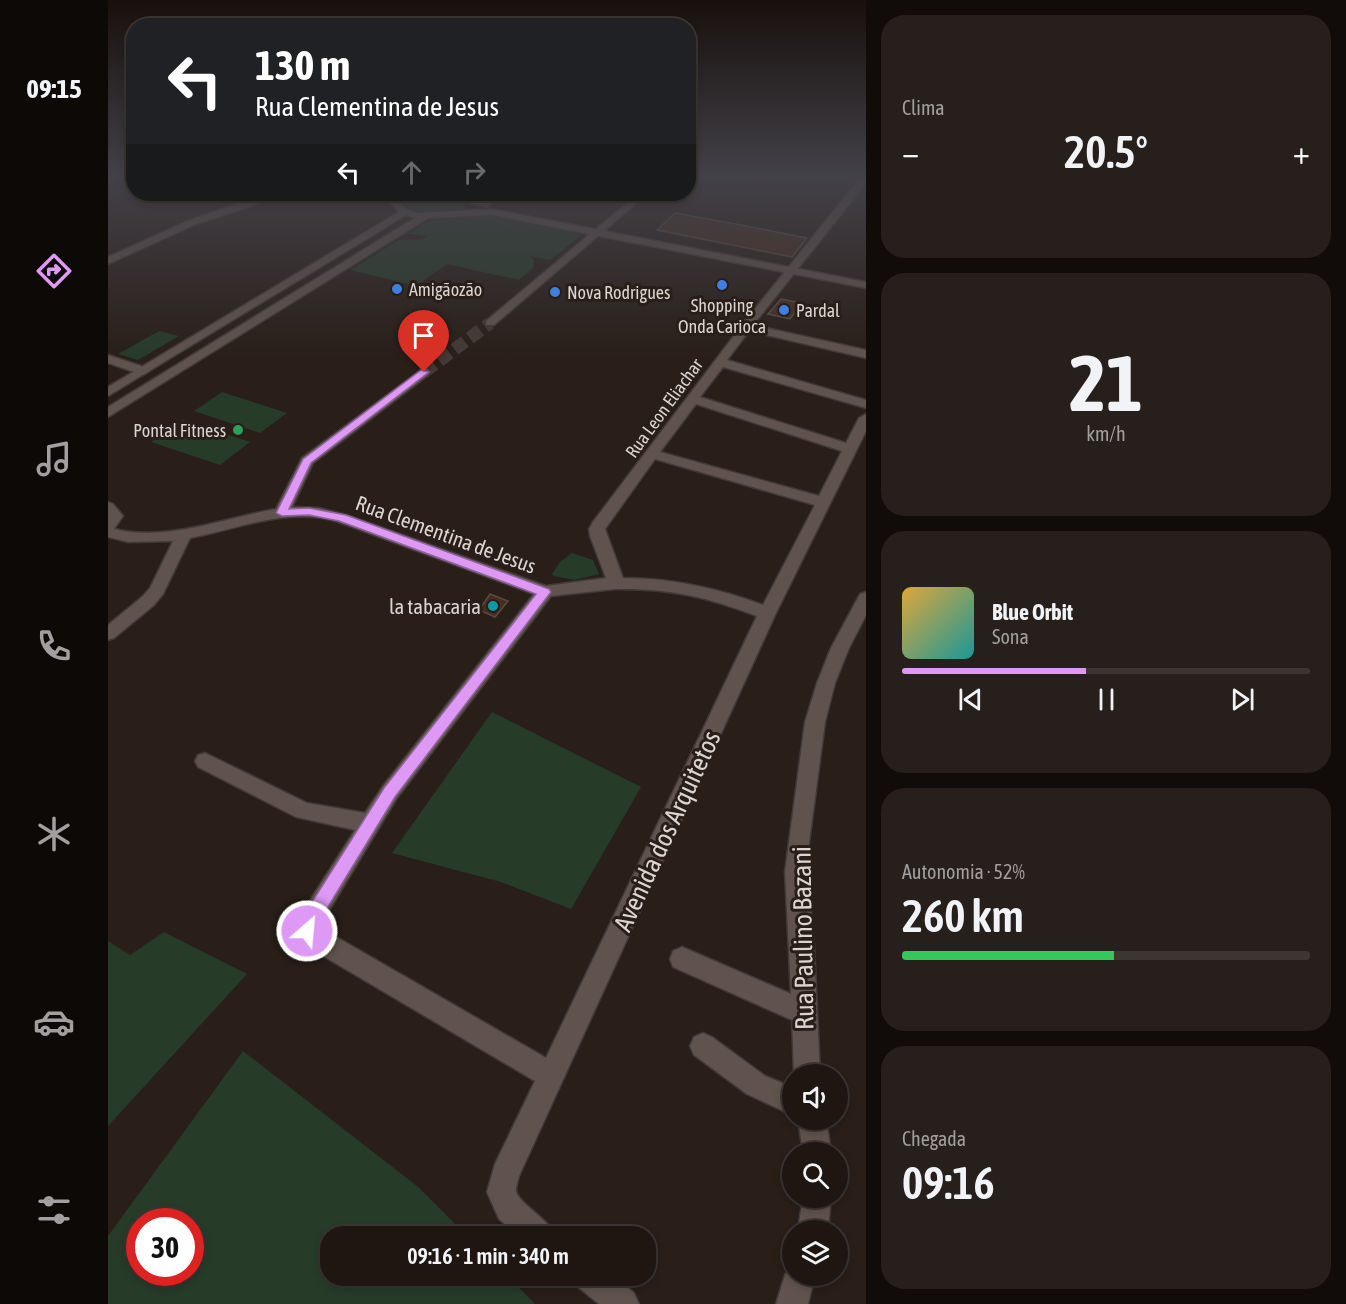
<!DOCTYPE html>
<html lang="pt">
<head>
<meta charset="utf-8">
<style>
	body { margin:0; font-family:"Asap Condensed",sans-serif; background:#271f1b; color:#f1f3f6; height:100vh; display:flex; flex-direction:column; font-size:22px; white-space:nowrap }
	* { box-sizing:border-box; margin:0 }
	p { font-size:20px; color:#a19f9f }
	.icon { flex:none; width:33px; height:33px; fill:none; stroke:currentColor; stroke-width:2; stroke-linecap:round; stroke-linejoin:round }
	.map { position:relative; flex:1; overflow:hidden }
	.details { display:flex; flex-direction:column; gap:15px; padding:15px; background:#110c0a; width:480px }
	.details>* { flex:none }
	.top-card { position:absolute; left:18px; top:18px; width:570px; height:183px; border-radius:24px; box-shadow:0 3px 9px #0003,0 0 0 2px #3c3532; background:#202124; color:#fff; overflow:hidden }
	.fabs { position:absolute; left:674px; top:1064px; display:grid; gap:12px }
	.fabs a { display:grid; place-items:center; width:66px; height:66px; border-radius:50%; background:#1f1612; box-shadow:0 3px 9px #0003,0 0 0 2px #3c3532; font-size:30px }
	.speed { position:absolute; left:18px; top:1208px; display:flex; gap:12px; font-size:30px; font-weight:700; text-align:center }
	.speed>* { display:grid; place-content:center; width:78px; height:78px; border-radius:50%; background:#1f1612; box-shadow:0 3px 9px #0003,0 0 0 2px #3c3532; line-height:1 }
	.speed .limit { border:9px solid #d22; background:#fff; color:#111 }
	.pin { position:absolute; display:grid; place-items:center; width:51px; height:51px; color:#fff; margin:-62px -26px; border-radius:50% 50% 50% 0; rotate:-45deg; box-shadow:0 0 6px #0007 }
	.pin .icon { rotate:45deg }
	.me { position:absolute; width:66px; margin:-33px; rotate:27deg; stroke-linejoin:round; filter:drop-shadow(0 0 4px #0008) }
	.turn { display:flex; align-items:center; gap:21px; height:126px; padding:0 30px; font-size:27px }
	.turn .icon { width:78px; height:78px; stroke-width:2.5 }
	.turn b { display:block; font-size:42px; line-height:51px }
	.lanes { display:flex; align-items:center; height:57px; padding:0 30px; background:#0003; justify-content:center; gap:30px; direction:ltr }
	.lanes .off { opacity:.35 }
	.big { font-size:45px; font-weight:600; line-height:1.1 }
	.details .card { flex:1; display:flex; flex-direction:column; justify-content:center; gap:9px; min-width:0; padding:0 21px; border-radius:24px; background:#271f1b }
	.details .dial { align-items:center; gap:0 }
	.dial b { font-size:78px; line-height:1 }
	.song { display:flex; align-items:center; gap:18px }
	.cover { width:72px; height:72px; border-radius:9px; background:linear-gradient(135deg,hsl(40 70% 55%),hsl(180 70% 35%)) }
	.played { height:6px; border-radius:3px; background:linear-gradient(90deg,#dd99f3 45%,#3c3532 45%) }
	.keys { display:flex; justify-content:space-around; direction:ltr }
	.heat { display:flex; justify-content:space-between; align-items:center; font-size:33px; direction:ltr }
	.charge { height:9px; border-radius:4px; background:linear-gradient(90deg,#34c759 52%,#3c3532 0) }
	.trip { position:absolute; left:212px; top:1226px; width:336px; height:60px; border-radius:24px; background:#1f1612; box-shadow:0 3px 9px #0003,0 0 0 2px #3c3532; font-weight:600; line-height:60px; text-align:center }
	main { display:flex; flex:1; min-height:0 }
	.tabs { display:flex; flex-direction:column; width:108px; justify-content:space-around; align-items:center; background:#0c0907; color:#a19f9f }
	.tabs .icon { width:42px; height:42px }
	.tabs .on { color:#dd99f3 }
	.tabs b { font-size:27px; color:#f1f3f6 }
	.map>svg:first-child { display:block }
	.green { fill:#273b29; fill-rule:evenodd }
	.building { fill:#472d1e; stroke:#574b44; stroke-width:1.5 }
	.lines { fill:none; stroke-linecap:round; stroke-linejoin:round }
	.minor-tunnel { stroke:#443934; stroke-width:13; stroke-dasharray:13 6; stroke-linecap:butt }
	.minor-casing { stroke:#413935; stroke-width:3 }
	.tertiary-casing { stroke:#413935; stroke-width:3 }
	.minor { fill:#60534d; fill-rule:evenodd }
	.tertiary { fill:#60534d; fill-rule:evenodd }
	.route { fill:#dd99f3; stroke:#90639e; stroke-width:1.5 }
	.shop-dot { fill:#3f7fe0; stroke:#291e18; stroke-width:2 }
	.leisure-dot { fill:#2e9e5b; stroke:#291e18; stroke-width:2 }
	.culture-dot { fill:#0f9aa8; stroke:#291e18; stroke-width:2 }
	.labels { text-anchor:middle; dominant-baseline:central; stroke-width:6; stroke-linejoin:round; paint-order:stroke }
	.far-poi-label { font-size:18px; fill:#dbd4d0; stroke:#291e18; text-anchor:start }
	.far-street-label { font-size:18px; fill:#dbd4d0; stroke:#291e18 }
	.street-label { font-size:21px; fill:#dbd4d0; stroke:#291e18 }
	.poi-label { font-size:21px; fill:#dbd4d0; stroke:#291e18; text-anchor:end }
	.near-street-label { font-size:26px; fill:#dbd4d0; stroke:#291e18 }
</style>
</head>
<body>
<main>
<nav class="tabs">
<b>09:15</b>
<svg class="icon on" aria-label="directions" viewBox="0 0 24 24"><path d="M12 3l9 9-9 9-9-9zM9 14v-3h6M13 9l2 2-2 2"/></svg>
<svg class="icon" aria-label="music" viewBox="0 0 24 24"><path d="M9 18V5l10-2v13"/><circle cx="6" cy="18" r="3"/><circle cx="16" cy="16" r="3"/></svg>
<svg class="icon" aria-label="phone" viewBox="0 0 24 24"><path d="M5 4h4l2 5-3 2q2 4 5 5l2-3 5 2v4C11 20 4 13 5 4z"/></svg>
<svg class="icon" aria-label="climate" viewBox="0 0 24 24"><path d="M12 3v18M4 7l16 10M4 17L20 7"/></svg>
<svg class="icon" aria-label="car" viewBox="0 0 24 24"><path d="M5 17H2v-5l4-1 3-4h7l3 4 3 1v5h-3M9 17h6M6 11h13"/><circle cx="7" cy="17" r="2"/><circle cx="17" cy="17" r="2"/></svg>
<svg class="icon" aria-label="filters" viewBox="0 0 24 24"><path d="M4 7h16M4 17h16"/><circle cx="9" cy="7" r="2"/><circle cx="15" cy="17" r="2"/></svg>
</nav>
<div class="map">
<svg width="758" height="1304" viewBox="0 0 758 1304">
	<rect width="100%" height="100%" fill="#291e18"/>
	<g class="green">
		<path d="M304,194L353,202L357,205L358,210C332,214 310,221 289,201L291,195Z"/>
		<path d="M378,213L475,234L442,260L422,256L426,260L425,268L411,280L339,264L308,286L242,270L291,240L315,239L320,236L300,234L317,222Z"/>
		<path d="M51,331L71,336L30,360L10,354Z"/>
		<path d="M114,392L179,413L152,433L86,411Z"/>
		<path d="M75,420L142,442L112,465L43,442Z"/>
		<path d="M464,553L485,560L491,574L467,580L446,576L444,574L452,562Z"/>
		<path d="M384,712L533,787L463,909L393,882L284,853Z"/>
		<path d="M56,932L139,974L0,1126V941L22,955Z"/>
		<path d="M135,1051L309,1186L359,1236H222V1275H398L427,1304H0V1236ZM32,1221H82V1272H32Z"/>
	</g>
	<g class="building">
		<path d="M567,213L628,224L699,238L684,257L549,230Z"/>
		<path d="M673,299L694,303L682,319L660,314Z"/>
		<path d="M382,594L400,601L387,617L371,610Z"/>
	</g>
	<g class="lines">
		<path class="minor-tunnel" d="M316,372L382,323"/>
		<g class="minor-casing">
			<g id="minor">
				<path d="M754,176H758V183L645,325L758,350V358L641,331L619,360L758,400V408L615,367L592,397L738,443L751,418L758,414V431L668,613L411,1176C410,1180 408,1186 408,1190C408,1202 441,1219 448,1236H410L391,1219L379,1192L387,1164L427,1081L195,944L186,927L190,919L247,830L188,817L90,767L87,761L90,755L97,753L199,803L257,813L275,786L426,594L228,521C178,507 130,529 82,538L55,594L46,605L6,638L0,640V625L34,597L42,588L65,541L20,542L0,537V502L5,504L15,516L6,529C60,542 115,518 168,509L194,458L316,368L320,369L322,372L320,375L205,463L184,507L211,508L238,515L438,586L498,578L482,536L481,529L485,522L634,325ZM588,404L734,451L711,496L552,452ZM547,459L707,505L655,605C609,588 564,578 515,578L497,529ZM507,589C561,588 599,597 649,616L438,1058L211,927L289,798L443,596Z"/>
				<path d="M157,194H167L141,207L88,224L0,264V257L82,220Z"/>
				<path d="M530,194H539L386,325H378V321Z"/>
				<path d="M0,355L39,368L41,371L35,375L0,363Z"/>
				<path d="M758,592V615L741,648L727,683L717,722L700,850L699,872L706,947L712,1074H686L684,1020L565,967L562,959L565,951L574,947L683,994L677,872L697,722L709,683L723,648L752,594Z"/>
				<path d="M595,1033L604,1037L657,1076L684,1087V1115L639,1094L586,1055L582,1046L586,1037Z"/>
				<path d="M690,1119H718L723,1152H695Z"/>
				<path d="M695,1197H723L720,1230H690Z"/>
				<path d="M684,1263V1275H707L700,1304H668L677,1275Z"/>
				<path d="M465,1275H504L526,1293L531,1304H491L469,1286Z"/>
			</g>
		</g>
		<g class="tertiary-casing">
			<g id="tertiary">
				<path d="M275,194H283L300,210L310,213L383,209L758,282V288L383,215L320,218L0,417V407L307,218L298,215L0,396V387L291,212Z"/>
				<path d="M318,194H334L383,204L379,207Z"/>
			</g>
		</g>
		<use href="#minor" class="minor"/>
		<use href="#tertiary" class="tertiary"/>
	</g>
	<linearGradient id="sky" x2="0" y2="1"><stop stop-color="#17100d"/><stop offset="0.49" stop-color="#434148"/><stop offset="1" stop-color="#434148" stop-opacity="0"/></linearGradient>
	<rect width="758" height="359" fill="url(#sky)"/>
	<path class="route" d="M313,370L321,372L203,463L181,509L201,508L238,515L441,589L443,592L287,797L207,928L206,937L199,939L193,937L189,927L192,921L276,788L428,594L231,521L201,515L174,516L168,513L195,459Z"/>
	<g class="shop-dot">
		<circle cx="614" cy="285" r="6"/>
		<circle cx="289" cy="289" r="6"/>
		<circle cx="447" cy="292" r="6"/>
		<circle cx="676" cy="310" r="6"/>
	</g>
	<circle class="leisure-dot" cx="130" cy="430" r="6"/>
	<circle class="culture-dot" cx="385" cy="606" r="6"/>
	<g class="labels">
		<g class="far-poi-label">
			<text x="301" y="289">Amigãozão</text>
			<text x="459" y="292">Nova Rodrigues</text>
			<text x="614" y="305" text-anchor="middle">Shopping<tspan x="614" dy="21">Onda Carioca</tspan></text>
			<text x="688" y="310">Pardal</text>
			<text x="118" y="430" text-anchor="end">Pontal Fitness</text>
		</g>
		<g class="far-street-label">
			<text transform="translate(556 408) rotate(-54)">Rua Leon Eliachar</text>
		</g>
		<g class="street-label">
			<text transform="translate(338 534) rotate(20)">Rua Clementina de Jesus</text>
		</g>
		<g class="poi-label">
			<text x="373" y="606">la tabacaria</text>
		</g>
		<g class="near-street-label">
			<text transform="translate(559 831) rotate(-65)">Avenida dos Arquitetos</text>
			<text transform="translate(695 938) rotate(-91)">Rua Paulino Bazani</text>
		</g>
	</g>
</svg>
<div class="fabs">
<a><svg class="icon" aria-label="sound" viewBox="0 0 24 24"><path d="M4 9h4l5-4v14l-5-4H4zM17 9q2 3 0 6"/></svg></a>
<a><svg class="icon" aria-label="search" viewBox="0 0 24 24"><circle cx="10" cy="10" r="6"/><path d="M15 15l6 6"/></svg></a>
<a><svg class="icon" aria-label="layers" viewBox="0 0 24 24"><path d="M12 4l9 5-9 5-9-5zM3 14l9 5 9-5"/></svg></a>
</div>
<div class="speed"><div class="limit">30</div></div>
<div class="pin" style="left:316px;top:372px;background:#d93025"><svg class="icon" aria-label="arrive" viewBox="0 0 24 24"><path d="M6 21V4h12l-3 4 3 4H6"/></svg></div>
<svg class="me" style="left:199px;top:931px" viewBox="-20 -20 40 40"><circle r="17" fill="#dd99f3" stroke="#fff" stroke-width="3"/><path d="M0-11L8 9 0 5-8 9z" fill="#fff"/></svg>
<div class="trip">09:16 · 1 min · 340 m</div>
<div class="top-card">
<div class="turn"><svg class="icon" aria-label="left" viewBox="0 0 24 24"><path d="M17 20v-9H6M10 6l-5 5 5 5"/></svg><div><b>130 m</b>Rua Clementina de Jesus</div></div>
<div class="lanes"><svg class="icon" aria-label="left" viewBox="0 0 24 24"><path d="M17 20v-9H6M10 6l-5 5 5 5"/></svg><svg class="icon off" aria-label="ahead" viewBox="0 0 24 24"><path d="M12 20V5M6 11l6-6 6 6"/></svg><svg class="icon off" aria-label="right" viewBox="0 0 24 24"><path d="M7 20v-9h11M14 6l5 5-5 5"/></svg></div>
</div>
</div>
<section class="details">
<div class="card"><p>Clima</p>
<div class="heat"><a>−</a><b class="big">20.5°</b><a>+</a></div>
</div>
<div class="card dial"><b>21</b><p>km/h</p></div>
<div class="card">
<div class="song"><i class="cover"></i><div><b>Blue Orbit</b><p>Sona</p></div></div>
<div class="played"></div>
<div class="keys"><svg class="icon" aria-label="previous" viewBox="0 0 24 24"><path d="M18 5L8 12l10 7zM5 5v14"/></svg><svg class="icon" aria-label="pause" viewBox="0 0 24 24"><path d="M8 5v14M16 5v14"/></svg><svg class="icon" aria-label="next" viewBox="0 0 24 24"><path d="M6 5l10 7-10 7zM19 5v14"/></svg></div>
</div>
<div class="card"><p>Autonomia · 52%</p><b class="big">260 km</b><div class="charge"></div></div>
<div class="card"><p>Chegada</p><b class="big">09:16</b></div>
</section>
</main>
</body>
</html>
